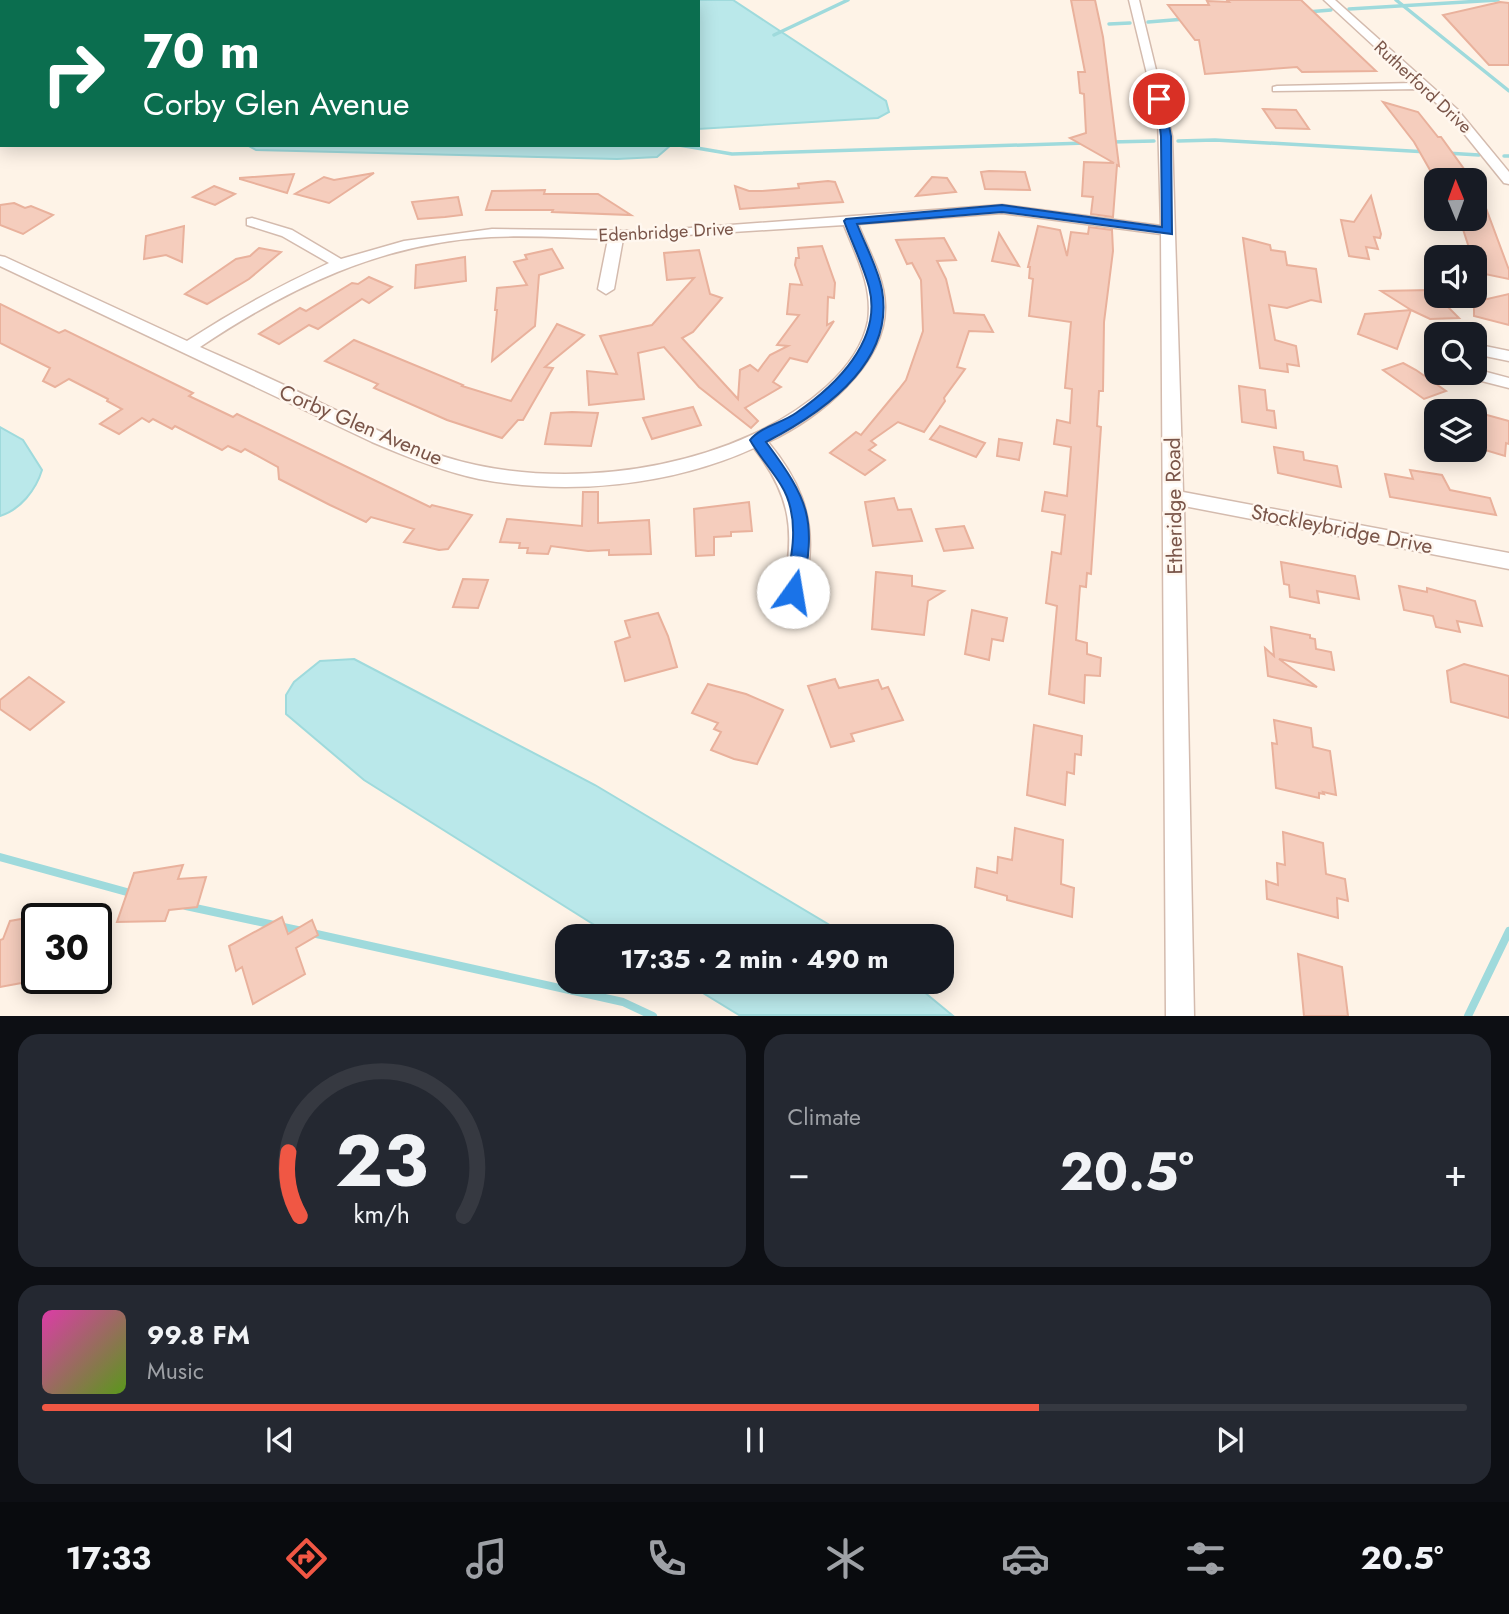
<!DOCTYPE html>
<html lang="en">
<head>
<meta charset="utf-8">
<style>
	body { margin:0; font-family:Jost,sans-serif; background:#242831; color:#f1f3f6; height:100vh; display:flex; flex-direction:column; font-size:26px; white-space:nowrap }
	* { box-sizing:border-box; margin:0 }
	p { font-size:23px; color:#9ea1a6 }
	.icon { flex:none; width:38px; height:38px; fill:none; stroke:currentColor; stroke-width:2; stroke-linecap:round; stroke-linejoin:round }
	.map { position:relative; height:1016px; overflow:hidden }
	.side { display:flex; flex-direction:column; gap:18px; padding:18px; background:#0d0f14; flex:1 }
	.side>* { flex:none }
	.guide { position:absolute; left:0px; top:0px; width:700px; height:147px; box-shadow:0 4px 18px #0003; background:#0b6e4f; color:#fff; overflow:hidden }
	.needle { width:46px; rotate:359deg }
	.buttons { position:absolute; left:1424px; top:168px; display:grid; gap:14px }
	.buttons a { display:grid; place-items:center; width:63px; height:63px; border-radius:14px; background:#171b24; box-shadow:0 4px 18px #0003; font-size:35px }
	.speed { position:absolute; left:21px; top:903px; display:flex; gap:14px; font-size:35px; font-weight:700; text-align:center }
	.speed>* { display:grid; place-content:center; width:91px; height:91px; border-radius:50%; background:#171b24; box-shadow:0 4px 18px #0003; line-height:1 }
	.speed .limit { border:4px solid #111; border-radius:10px; background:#fff; color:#111 }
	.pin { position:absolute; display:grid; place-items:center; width:60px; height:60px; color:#fff; margin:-30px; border:4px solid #fff; border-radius:50%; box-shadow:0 2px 7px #0007 }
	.me { position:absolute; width:77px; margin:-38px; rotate:13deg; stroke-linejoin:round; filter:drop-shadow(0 0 5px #0008) }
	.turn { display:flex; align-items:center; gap:24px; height:147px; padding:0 28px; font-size:32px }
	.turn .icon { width:91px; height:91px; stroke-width:2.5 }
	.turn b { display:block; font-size:49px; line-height:60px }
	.big { font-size:52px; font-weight:700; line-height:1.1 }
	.side .tile { flex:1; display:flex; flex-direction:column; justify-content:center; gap:10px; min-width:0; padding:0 24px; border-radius:21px; background:#242831 }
	.side .dial { align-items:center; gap:0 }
	.dial svg { height:182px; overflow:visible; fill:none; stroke:#363941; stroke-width:7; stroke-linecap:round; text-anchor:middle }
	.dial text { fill:#f1f3f6; stroke:none }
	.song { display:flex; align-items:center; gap:21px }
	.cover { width:84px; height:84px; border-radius:10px; background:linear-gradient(135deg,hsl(320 70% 55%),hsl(90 70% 35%)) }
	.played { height:7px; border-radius:4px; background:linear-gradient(90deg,#f05744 70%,#363941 70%) }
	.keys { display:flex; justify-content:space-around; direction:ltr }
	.heat { display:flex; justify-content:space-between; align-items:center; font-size:38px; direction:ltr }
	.side .tiles { flex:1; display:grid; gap:18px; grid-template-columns:1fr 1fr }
	.tile:last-child { grid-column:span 2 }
	.trip { position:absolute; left:555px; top:924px; width:399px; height:70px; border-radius:21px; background:#171b24; box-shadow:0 4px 18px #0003; font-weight:700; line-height:70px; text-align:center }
	.tab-bar { display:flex; height:112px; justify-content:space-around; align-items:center; background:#090b0e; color:#9ea1a6 }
	.tab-bar .icon { width:49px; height:49px }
	.tab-bar .current { color:#f05744 }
	.tab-bar b { font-size:32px; color:#f1f3f6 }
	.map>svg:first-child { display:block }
	.green { fill:#d9edc4 }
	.water { fill:#bae8ea; stroke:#9fdadc; stroke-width:2 }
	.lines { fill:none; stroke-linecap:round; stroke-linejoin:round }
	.stream-far1 { stroke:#9fdadc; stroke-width:3.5 }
	.stream { stroke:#9fdadc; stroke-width:8 }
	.building { fill:#f5cdbd; stroke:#e9b19c; stroke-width:2 }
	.street-casing { stroke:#d4bbae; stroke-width:3 }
	.street { fill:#fff; fill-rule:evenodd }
	.route { fill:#1a73e8; stroke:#114b97; stroke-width:2 }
	.labels { text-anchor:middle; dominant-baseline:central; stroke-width:5; stroke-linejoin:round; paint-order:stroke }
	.far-street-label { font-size:18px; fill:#7a5549; stroke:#fff7ef }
	.street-label { font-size:21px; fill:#7a5549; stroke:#fff7ef }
</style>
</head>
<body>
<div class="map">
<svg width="1509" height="1016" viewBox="0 0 1509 1016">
	<rect width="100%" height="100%" fill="#fef3e7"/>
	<path class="green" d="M0,0H332L2,2L0,117Z"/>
	<g class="water">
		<path d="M540,0H733L886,101L889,112L878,118L698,129V2H535Z"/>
		<path d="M247,145H671L657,157L617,159L256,150Z"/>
		<path d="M0,427L23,440L42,470C36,490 20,510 0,516Z"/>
		<path d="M354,659L595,785L848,936H612L364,780L286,714V695L294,682L320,661Z"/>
		<path d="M685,982H912L952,1015H739Z"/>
	</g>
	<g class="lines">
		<g class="stream-far1">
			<path d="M1396,0L1509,91"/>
			<path d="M82,2L92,0"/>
			<path d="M1349,9L1498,0"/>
			<path d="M1307,12L1331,10"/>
			<path d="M1148,22L1185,19"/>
			<path d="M1109,24L1130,23"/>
			<path d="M774,35L848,0"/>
			<path d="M1178,141L1215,140L1428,152"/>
			<path d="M1111,142L1154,141"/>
			<path d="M679,145L732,154L1086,143"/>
			<path d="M1446,153L1479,155"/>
			<path d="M1504,156H1509"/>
		</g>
		<g class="stream">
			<path d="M0,857L134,894"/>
			<path d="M186,906L302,931"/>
			<path d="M312,933L623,1002L653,1016"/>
			<path d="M1468,1016L1509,931"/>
		</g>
	</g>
	<g class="building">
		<path d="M1071,0H1095L1103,37L1119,166L1117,165L1113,217L1091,214L1093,197L1082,196L1084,162L1114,163L1070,138L1086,133L1084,94L1080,93L1078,72H1085Z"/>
		<path d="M1227,0H1301L1376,71L1302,72L1297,67L1205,74L1199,40H1195L1168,5H1209L1207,1L1229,2Z"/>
		<path d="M1500,2L1509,3V65H1489L1443,15Z"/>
		<path d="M1383,102L1418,112L1438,137H1441L1472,180H1449L1444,172L1430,170L1414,142Z"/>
		<path d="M1263,109L1296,110L1309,129L1276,128Z"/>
		<path d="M989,171L1025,172L1030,190L985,189L981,172Z"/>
		<path d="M374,173L329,203L295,194L324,177L334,180Z"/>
		<path d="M294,174L287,193L240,179V178Z"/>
		<path d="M932,177L947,178L956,192L916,196Z"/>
		<path d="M828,181L835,182L843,202L740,209L735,186L749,191H762L799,188L798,184Z"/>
		<path d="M1477,184L1509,270V279L1475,272V257H1472L1461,223L1475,224Z"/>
		<path d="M214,186L235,194L215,205L193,197Z"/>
		<path d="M545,190L544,194H598L631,215L552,212L553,210H486L492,191Z"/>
		<path d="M1371,196L1381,234L1380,238L1374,237L1378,249L1366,247L1369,259L1349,256L1341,220L1354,222Z"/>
		<path d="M458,197L462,215L445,217L418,219L412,202Z"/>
		<path d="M14,203L25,208L31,206L53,215L23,234L0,225V205Z"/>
		<path d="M184,226L182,262L166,255L144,259L146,236Z"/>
		<path d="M1038,226L1060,230L1067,256L1071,232L1088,234L1089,227L1112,230L1113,251L1104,322L1103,391H1099L1097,426L1101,427L1091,574L1087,573L1086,587L1080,586L1076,640L1087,643V654L1101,658L1100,676L1085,675L1084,703L1049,694L1057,606L1046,603L1052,552L1061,554L1065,515L1042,511L1045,492L1067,496L1071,447L1054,444L1057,420L1070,423L1072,389L1065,388L1071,322L1029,316L1033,279L1029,278L1030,267H1028Z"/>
		<path d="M999,233L1019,266L992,261Z"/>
		<path d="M944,238L956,260L937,261L946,279L954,313L984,315L993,332L969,331L957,367L965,369L944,398L945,401L924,432L898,422L871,441L876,445L869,450L885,460L865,475L830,453L856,432L861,435L899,389L906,380L923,331L921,280L912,263L907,264L896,240Z"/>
		<path d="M1243,238L1270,245L1271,250L1285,252L1287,265L1316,269L1321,302L1311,300L1287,308L1269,305L1275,340L1296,346L1299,366L1287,364L1288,372L1260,368Z"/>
		<path d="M822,246L835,283L834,298L828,297L827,325L834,321L807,362L790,358L773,382L781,387L745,408L758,421L751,428L699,387L664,347L638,353L644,399L589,405L587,371L617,374L600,336L652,325L694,278L667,280L664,253L699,250L710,294L722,298L693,332L682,338L738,399L740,370L750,365L758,371L770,355L788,346L777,345L799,315L787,314L790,284L802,285L795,265L796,258H799L798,248Z"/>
		<path d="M259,248L281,252L249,279L207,304L185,294L236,259L250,256Z"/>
		<path d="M552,249L563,268L539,275L535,326L492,361L497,310H495L497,288L527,285L514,262L527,259L525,255Z"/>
		<path d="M465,257L466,281L415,288L416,265Z"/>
		<path d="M369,277L392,287L369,303L362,299L318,329L309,325L279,344L259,334L300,308L306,311L352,283L358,284Z"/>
		<path d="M1431,290L1459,318L1430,319L1411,310L1397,349L1358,334L1365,314L1411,310L1381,291Z"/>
		<path d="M1509,294V325L1474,316V302Z"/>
		<path d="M0,304L59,333L65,330L193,393L189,396L233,417L237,414L430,507L432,505L472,515L448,549L439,550L404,542L414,529L371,517L366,522L330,505L279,479L278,467L245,449L241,452L228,446L222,450L175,426L172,429L153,419L149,422L142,418L119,434L100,424L122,409L107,401L108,399L69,379L55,387L43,381L50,368L0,343Z"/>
		<path d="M557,324L584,335L545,367L553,368L523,420H518L502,438L447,420L374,388L378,384L325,361L354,340L463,385L462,386L511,401Z"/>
		<path d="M1403,363L1416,370L1446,391L1424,399L1383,370Z"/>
		<path d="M1239,386L1265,390L1267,410L1274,411L1276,428L1242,422Z"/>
		<path d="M693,407L701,425L652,439L643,418Z"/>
		<path d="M572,412L598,413L591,446L545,444L551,413Z"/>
		<path d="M1476,412L1509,421V444L1506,443L1505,456L1475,447Z"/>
		<path d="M940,426L985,443L976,457L930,439Z"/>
		<path d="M999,439L1022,443L1019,460L997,456Z"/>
		<path d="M1274,447L1303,452L1304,460L1337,466L1341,487L1278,473Z"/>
		<path d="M1410,470L1442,475L1450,490L1490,498L1496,515L1390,497L1385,474L1413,479Z"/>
		<path d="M583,492H598V523L649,520L651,554L609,555V550L588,551L551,546L548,554L527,553L528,548H519L520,543L500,542L507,519L582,526Z"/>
		<path d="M894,498L898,510L911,509L922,541L873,546L865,502Z"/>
		<path d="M749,502L752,531L731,532V536L714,537V555L696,556L694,509Z"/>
		<path d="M964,526L973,548L944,551L936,529Z"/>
		<path d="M1281,562L1355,576L1359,599L1317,591L1319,603L1290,597L1289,585L1284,584Z"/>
		<path d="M876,572L912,576V586L944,591L928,601L924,635L872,629Z"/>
		<path d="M463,579L488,580L478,608L453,607Z"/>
		<path d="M1399,586L1427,592V588L1475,601L1482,626L1457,621L1460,632L1436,627L1433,616L1404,610Z"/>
		<path d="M972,610L1007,618L1003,641L992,639L989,660L965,654Z"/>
		<path d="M658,613L668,636L677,667L625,681L615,642L630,637L625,621Z"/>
		<path d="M1271,627L1310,635V638L1315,639L1316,649L1331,652L1334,670L1279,659L1317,687L1268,676L1265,648L1274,656Z"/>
		<path d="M1464,664L1509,676V718L1451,702L1447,671Z"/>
		<path d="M29,677L64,702L30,730L0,709V700Z"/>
		<path d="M835,679L839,688L878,680L882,689L888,687L903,720L851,734L854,741L831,747L808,686Z"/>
		<path d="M708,684L746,694L783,710L757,764L734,759L711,750L721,732L714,729L718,723L692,713Z"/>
		<path d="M1274,720L1311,728L1313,747L1330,751L1336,795L1323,792L1324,794L1319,793V798L1276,788L1272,743L1277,744Z"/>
		<path d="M1034,725L1082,736L1081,755L1075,754L1074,774L1067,772L1065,805L1027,795Z"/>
		<path d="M1015,828L1063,840L1061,884L1074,888L1072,917L1007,900V896L975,887L977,868L997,873L998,857L1012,860Z"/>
		<path d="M1283,832L1323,843L1326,874L1345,879L1348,901L1337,898L1338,918L1267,899L1266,881L1278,885L1277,863L1285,865Z"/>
		<path d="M183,865L178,879L206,877L197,907L169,910L165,921L117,922L134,873Z"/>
		<path d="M38,916L27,950L37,948V968L32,981L0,987V940L3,939L10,921Z"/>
		<path d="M282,917L288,934L312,920L318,935L296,948L305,974L253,1004L242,967L236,971L229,946Z"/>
		<path d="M1298,954L1342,967L1348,1016H1304Z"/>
	</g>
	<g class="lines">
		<g class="street-casing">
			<g id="street">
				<path d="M1129,0H1139L1172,136L1183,492L1509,553V569L1184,506L1194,1016H1166L1161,234L1002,213L858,224C868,250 884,276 885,305C887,365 817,419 768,442C798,478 814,514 809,561C807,573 806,587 800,598L793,600L786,598L783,592C795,532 792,497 754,448C671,486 568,496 479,479C442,471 407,457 372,442L0,266V256L5,257L187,341C233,311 279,286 329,263L282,236L247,225V219L252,218L292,230L341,259L404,241L492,229L649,231L1002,205L1161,226L1158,119ZM844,225C856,256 873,286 868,321C863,347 845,370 826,387C739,465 589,489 476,465C419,453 367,425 315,400C277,381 238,364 200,347C290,287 381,243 491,237C530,235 569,238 608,239L598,289L606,294L614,289L623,239Z"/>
				<path d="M1324,0H1335L1457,109L1509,172V184L1504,183L1449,115L1421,89L1273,91V87L1277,86L1414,83Z"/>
				<path d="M1475,344L1509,351V361L1475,354Z"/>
				<path d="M1475,369L1509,378V388L1466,377L1464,373H1475Z"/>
			</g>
		</g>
		<use href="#street" class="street"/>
	</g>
	<path class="route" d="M1156,97L1164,99L1171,136L1172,234L1002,212L857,224C865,245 878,268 882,290C895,363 822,413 766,442C809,500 817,519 802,592L799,596H787L784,592C792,558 801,517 781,485C772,470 759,456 750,440C760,427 782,423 796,413C835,386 883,341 869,287C863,265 852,243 844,221L846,219L1002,205L1162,227L1161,136Z"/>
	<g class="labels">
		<g class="far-street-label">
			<text transform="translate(1423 87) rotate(43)">Rutherford Drive</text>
			<text transform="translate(666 232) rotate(-3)">Edenbridge Drive</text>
		</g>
		<g class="street-label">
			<text transform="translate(361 425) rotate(23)">Corby Glen Avenue</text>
			<text transform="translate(1174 506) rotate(-91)">Etheridge Road</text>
			<text transform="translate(1342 529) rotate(11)">Stockleybridge Drive</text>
		</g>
	</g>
</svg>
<div class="buttons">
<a><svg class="needle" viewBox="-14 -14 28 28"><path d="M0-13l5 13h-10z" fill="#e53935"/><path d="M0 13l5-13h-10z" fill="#9ea1a6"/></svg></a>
<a><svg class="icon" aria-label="sound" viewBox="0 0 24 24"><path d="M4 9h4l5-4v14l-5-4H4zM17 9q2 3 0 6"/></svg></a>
<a><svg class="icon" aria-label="search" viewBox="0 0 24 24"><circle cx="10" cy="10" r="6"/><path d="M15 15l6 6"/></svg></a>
<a><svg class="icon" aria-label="layers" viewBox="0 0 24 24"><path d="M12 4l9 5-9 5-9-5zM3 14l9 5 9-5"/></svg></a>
</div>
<div class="speed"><div class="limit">30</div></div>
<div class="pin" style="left:1159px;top:99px;background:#d93025"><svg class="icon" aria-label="arrive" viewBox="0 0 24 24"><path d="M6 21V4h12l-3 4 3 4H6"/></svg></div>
<svg class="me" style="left:793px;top:592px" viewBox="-20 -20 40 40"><circle r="19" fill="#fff"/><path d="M0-13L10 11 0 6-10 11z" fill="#1a73e8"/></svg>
<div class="trip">17:35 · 2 min · 490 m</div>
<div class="guide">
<div class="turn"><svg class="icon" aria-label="right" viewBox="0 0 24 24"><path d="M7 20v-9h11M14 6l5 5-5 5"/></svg><div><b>70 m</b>Corby Glen Avenue</div></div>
</div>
</div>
<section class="side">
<div class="tiles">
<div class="tile dial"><svg viewBox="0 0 100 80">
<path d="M14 69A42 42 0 1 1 86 69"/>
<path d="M14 69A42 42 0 0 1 9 41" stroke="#f05744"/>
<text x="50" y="56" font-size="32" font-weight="700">23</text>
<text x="50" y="72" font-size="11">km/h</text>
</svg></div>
<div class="tile"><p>Climate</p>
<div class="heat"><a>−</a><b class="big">20.5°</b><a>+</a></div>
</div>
<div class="tile">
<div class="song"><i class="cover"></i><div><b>99.8 FM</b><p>Music</p></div></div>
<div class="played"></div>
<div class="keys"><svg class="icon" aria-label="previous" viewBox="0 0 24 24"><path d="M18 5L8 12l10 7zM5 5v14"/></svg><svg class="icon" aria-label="pause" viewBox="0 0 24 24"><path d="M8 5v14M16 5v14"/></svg><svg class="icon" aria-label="next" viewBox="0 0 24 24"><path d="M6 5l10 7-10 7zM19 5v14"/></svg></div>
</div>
</div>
</section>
<nav class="tab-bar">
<b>17:33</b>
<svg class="icon current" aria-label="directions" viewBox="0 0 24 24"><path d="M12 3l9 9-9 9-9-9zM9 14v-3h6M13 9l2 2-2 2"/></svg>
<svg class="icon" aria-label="music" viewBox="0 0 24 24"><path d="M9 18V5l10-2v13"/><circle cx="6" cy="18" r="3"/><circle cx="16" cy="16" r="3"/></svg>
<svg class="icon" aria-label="phone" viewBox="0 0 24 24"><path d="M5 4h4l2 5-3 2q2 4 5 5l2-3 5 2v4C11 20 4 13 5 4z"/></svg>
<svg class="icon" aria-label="climate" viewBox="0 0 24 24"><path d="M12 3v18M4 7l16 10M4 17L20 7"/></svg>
<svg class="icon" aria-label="car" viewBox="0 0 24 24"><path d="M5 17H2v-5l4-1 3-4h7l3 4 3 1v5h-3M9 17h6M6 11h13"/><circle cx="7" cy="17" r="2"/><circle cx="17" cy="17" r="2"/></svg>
<svg class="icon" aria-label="filters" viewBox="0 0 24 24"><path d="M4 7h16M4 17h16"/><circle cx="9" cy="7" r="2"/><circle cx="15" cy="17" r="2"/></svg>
<b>20.5°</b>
</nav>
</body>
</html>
